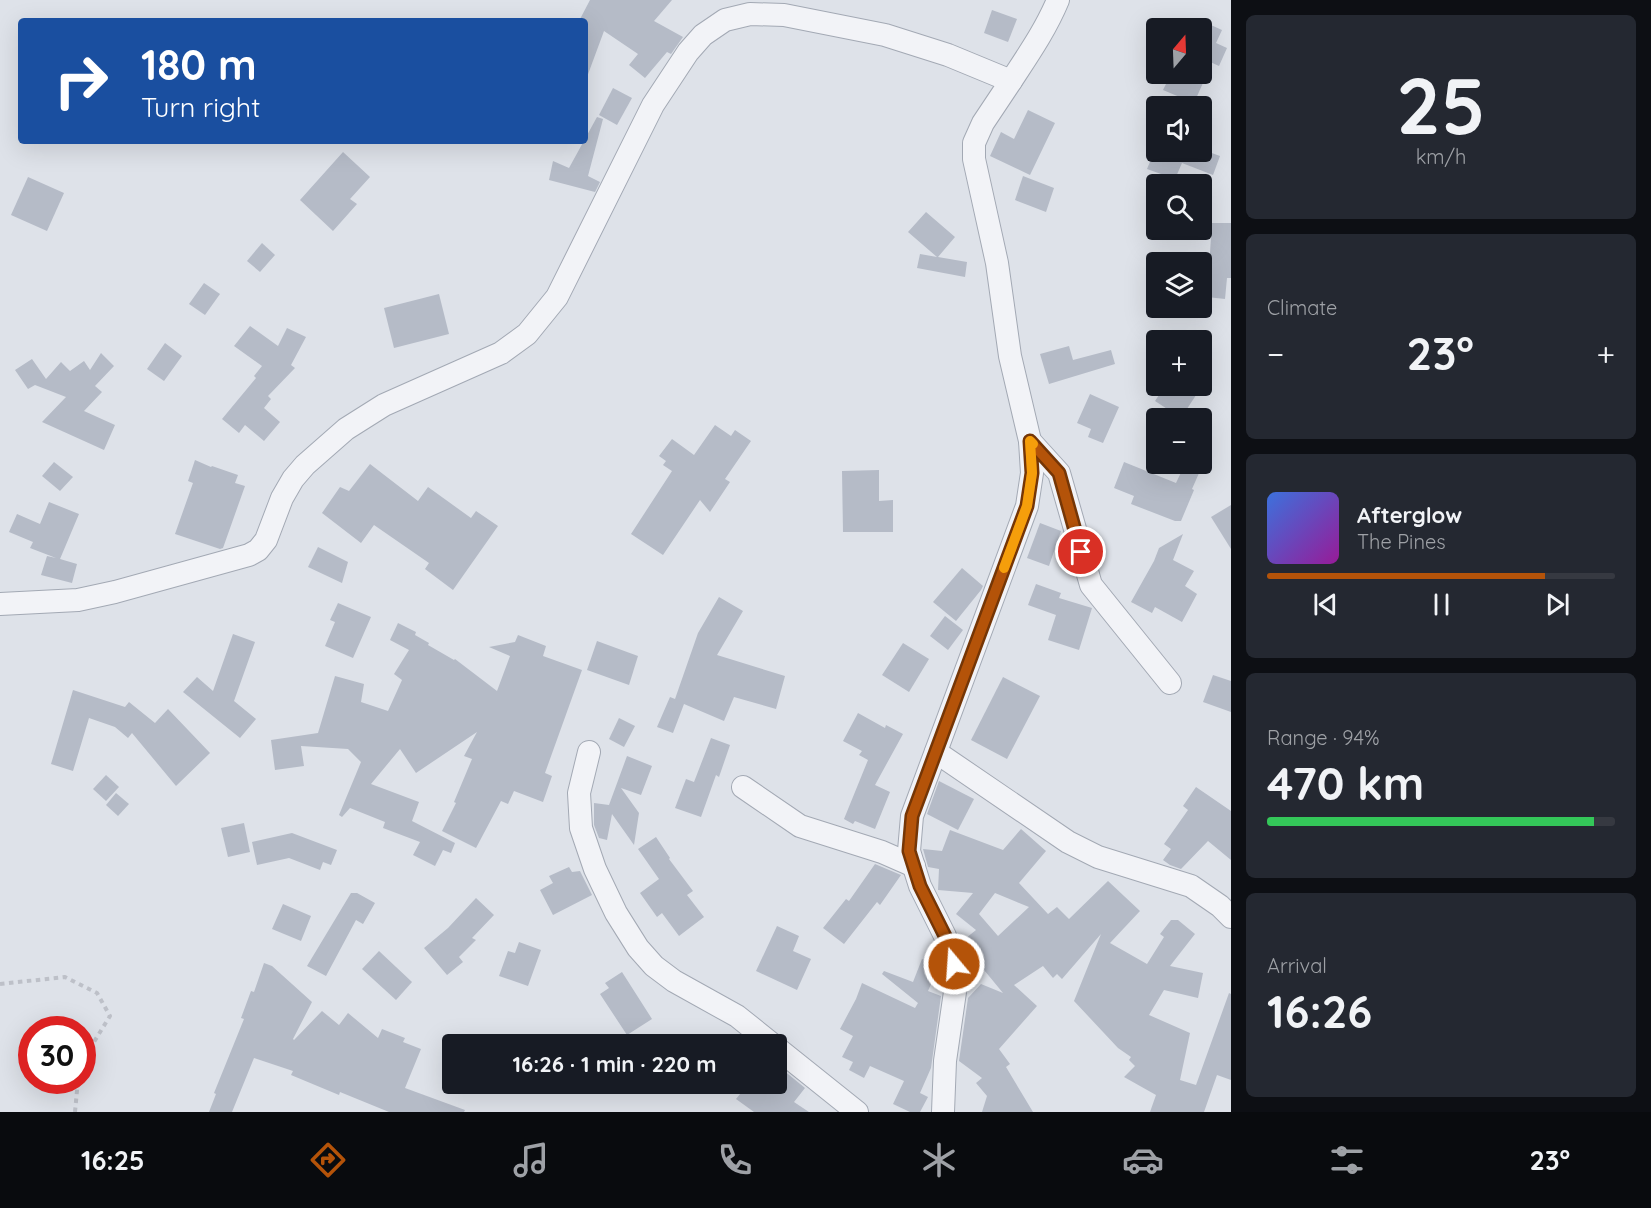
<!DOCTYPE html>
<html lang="en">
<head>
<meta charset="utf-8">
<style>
	body { margin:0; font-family:Quicksand,sans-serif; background:#242831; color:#f1f3f6; height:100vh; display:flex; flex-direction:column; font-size:22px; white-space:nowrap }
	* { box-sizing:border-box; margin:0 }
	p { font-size:20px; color:#9ea1a6 }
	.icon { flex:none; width:33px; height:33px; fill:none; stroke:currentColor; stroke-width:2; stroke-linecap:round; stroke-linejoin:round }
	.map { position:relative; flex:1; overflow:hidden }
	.sheet { display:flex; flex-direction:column; gap:15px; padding:15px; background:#0d0f14; width:420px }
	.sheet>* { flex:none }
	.guide { position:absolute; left:18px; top:18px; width:570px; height:126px; border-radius:6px; box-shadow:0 6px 24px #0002; background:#1a4fa0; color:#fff; overflow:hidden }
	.needle { width:39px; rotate:19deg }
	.fabs { position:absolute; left:1146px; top:18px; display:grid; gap:12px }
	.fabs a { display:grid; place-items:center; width:66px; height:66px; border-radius:6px; background:#171b24; box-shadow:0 6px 24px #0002; font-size:30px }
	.speed { position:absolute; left:18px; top:1016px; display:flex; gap:12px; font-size:30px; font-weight:700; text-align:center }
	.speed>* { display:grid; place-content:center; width:78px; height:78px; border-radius:50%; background:#171b24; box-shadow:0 6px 24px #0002; line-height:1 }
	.speed .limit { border:9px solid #d22; background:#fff; color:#111 }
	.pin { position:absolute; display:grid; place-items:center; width:51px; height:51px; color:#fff; margin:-26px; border:3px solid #fff; border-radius:50%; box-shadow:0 2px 6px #0007 }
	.me { position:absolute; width:66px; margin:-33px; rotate:342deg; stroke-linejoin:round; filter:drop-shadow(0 0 4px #0008) }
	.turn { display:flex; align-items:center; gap:21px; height:126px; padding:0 24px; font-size:27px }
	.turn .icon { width:78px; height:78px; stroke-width:2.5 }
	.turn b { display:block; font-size:42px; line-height:51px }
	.big { font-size:45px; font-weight:700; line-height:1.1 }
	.sheet .widget { flex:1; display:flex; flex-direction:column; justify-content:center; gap:9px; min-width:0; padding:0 21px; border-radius:9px; background:#242831 }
	.sheet .dial { align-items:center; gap:0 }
	.dial b { font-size:78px; line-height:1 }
	.song { display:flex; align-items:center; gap:18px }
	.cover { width:72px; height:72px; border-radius:9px; background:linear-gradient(135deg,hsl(220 70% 55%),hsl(300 70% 35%)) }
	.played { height:6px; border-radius:3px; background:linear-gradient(90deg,#b45309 80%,#363941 80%) }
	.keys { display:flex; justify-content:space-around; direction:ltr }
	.heat { display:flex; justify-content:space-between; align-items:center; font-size:33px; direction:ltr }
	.charge { height:9px; border-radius:4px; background:linear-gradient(90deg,#34c759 94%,#363941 0) }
	.trip { position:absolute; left:442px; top:1034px; width:345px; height:60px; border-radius:6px; background:#171b24; box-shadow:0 6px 24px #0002; font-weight:700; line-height:60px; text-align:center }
	.tab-bar { display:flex; height:96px; justify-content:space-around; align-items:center; background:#090b0e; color:#9ea1a6 }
	.tab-bar .icon { width:42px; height:42px }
	.tab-bar .active { color:#b45309 }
	.tab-bar b { font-size:27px; color:#f1f3f6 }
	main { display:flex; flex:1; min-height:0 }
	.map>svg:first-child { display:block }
	.building { fill:#b5bbc7; fill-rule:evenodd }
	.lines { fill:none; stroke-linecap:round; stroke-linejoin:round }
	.minor-casing { stroke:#a3a9b4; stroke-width:24 }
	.path { stroke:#bdc0c8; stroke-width:4; stroke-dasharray:4.5 4.5; stroke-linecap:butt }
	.minor { stroke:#f2f3f7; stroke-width:22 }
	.route-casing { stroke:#753606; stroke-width:15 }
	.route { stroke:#b45309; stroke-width:10 }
	.slow { stroke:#f59e0b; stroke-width:10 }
</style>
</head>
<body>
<main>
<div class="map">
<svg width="1231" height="1112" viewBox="0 0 1231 1112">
	<rect width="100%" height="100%" fill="#dee2e9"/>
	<g class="building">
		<path d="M590,0H672L654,21L683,37L671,54L667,52L645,78L629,65L638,54L604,31L587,77H585V21H579Z"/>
		<path d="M992,10L1017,19L1008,42L984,33Z"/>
		<path d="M1202,21L1222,30L1216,43L1227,48L1219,66L1208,61L1203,74H1207L1194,103L1163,90L1171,74H1202Z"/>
		<path d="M613,88L632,98L617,125L599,115Z"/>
		<path d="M1028,110L1055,123L1030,175L990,156L1001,132L1014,139Z"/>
		<path d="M597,117L603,119L588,176L600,182L595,192L549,180L553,161L569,168Z"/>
		<path d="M343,152L370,177L350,199L357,204L333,231L300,200Z"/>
		<path d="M1154,152H1209L1220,156L1213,175L1182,163L1175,179L1147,169Z"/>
		<path d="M1023,176L1054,188L1046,212L1015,200Z"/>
		<path d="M28,177L64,193L47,231L11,215Z"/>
		<path d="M926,212L955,237L938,257L967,262L965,277L917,268L920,254L937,257L908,232Z"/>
		<path d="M1212,223H1231V278H1227L1225,299L1207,297Z"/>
		<path d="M262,243L275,255L260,272L247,261Z"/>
		<path d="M204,283L220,294L205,315L189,304Z"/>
		<path d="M439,294L449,334L394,348L384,308Z"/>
		<path d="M250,326L278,346L287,328L306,337L291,365L295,368L268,396L271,399L264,408L280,422L264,441L245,425L239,433L222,419L256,378L254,376L262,366L234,346Z"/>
		<path d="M165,343L182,356L164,381L147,369Z"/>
		<path d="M1069,346L1073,360L1111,350L1115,364L1049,384L1040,354Z"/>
		<path d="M101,353L114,366L95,386L102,392L84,411L115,425L104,450L42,422L66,397L35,385L28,389L15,370L32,359L46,379L61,362L70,371L84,361L90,370Z"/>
		<path d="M1165,386H1202L1181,418L1155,401Z"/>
		<path d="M1090,394L1119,407L1103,443L1088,437L1091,429L1077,423Z"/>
		<path d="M715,425L731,436L735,430L751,441L725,479L730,482L710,512L700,500L663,555L631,534L672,471L663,465L666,461L659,456L672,439L694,455Z"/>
		<path d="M195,460L211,467L212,466L238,475L235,483L245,486L223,548L220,549L175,534L193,483L188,481Z"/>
		<path d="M54,462L73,477L60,491L42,476Z"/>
		<path d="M1124,462L1176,483L1185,464H1203L1192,489L1194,490L1181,521H1175L1131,504L1134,496L1114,488Z"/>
		<path d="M370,464L418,501L428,487L471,518L476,511L498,526L453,590L425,569L429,563L374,525L361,543L322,513L340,487L349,491Z"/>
		<path d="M879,470V501L893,500V532H843L842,471Z"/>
		<path d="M49,502L79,514L60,559L77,564L72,583L41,575L47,556L56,558L30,548L33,542L9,532L17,514L40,524Z"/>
		<path d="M1231,505V549L1211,517Z"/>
		<path d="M1040,523L1061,531L1049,566L1027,558Z"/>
		<path d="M1183,534L1173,560L1194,571L1185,586L1197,594L1182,622L1155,607L1152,613L1131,602L1154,561L1159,548Z"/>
		<path d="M318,547L348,562L342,583L308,567Z"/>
		<path d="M962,568L983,586L981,590L956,621L933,602Z"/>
		<path d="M1036,584L1061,593L1059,598L1092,608L1079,650L1048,640L1056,615L1028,605Z"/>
		<path d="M719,597L743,611L717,655L785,676L776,709L734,697L724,721L684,704L673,733L657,727L670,697L675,699L698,633Z"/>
		<path d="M338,603L371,617L353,658L325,646L335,622L330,620Z"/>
		<path d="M945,616L963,630L948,650L930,636Z"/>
		<path d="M398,623L416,632L415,635L429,643L428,645L454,660L455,659L497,691L510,656L489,647L515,642L518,635L546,646L543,656L582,670L545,773L552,776L543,802L514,791L508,804L501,801L476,848L442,831L456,803L454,802L472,759L464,756L477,732L416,773L400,749L371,784L419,802L412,821L455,843L451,853L443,850L435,866L413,855L420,842L383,828L385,822L350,808L342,817L339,815L361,762L348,749L301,746L304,766L275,770L271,740L318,733L335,676L364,684L361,702L388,711L402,680L394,674L409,650L390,640Z"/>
		<path d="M233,634L255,642L234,701L256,719L240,738L183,692L197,677L213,691Z"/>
		<path d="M597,641L638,656L629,685L587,670Z"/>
		<path d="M903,643L929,659L909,692L882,675Z"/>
		<path d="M1213,675L1231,681V712L1203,702Z"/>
		<path d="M1003,677L1040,696L1007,759L971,740Z"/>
		<path d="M73,690L125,707L129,702L155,723L168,709L210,753L176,786L132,733L128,738L115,727L89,718L73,771L51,764Z"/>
		<path d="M858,713L885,728L886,725L903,734L875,785L890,792L875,829L855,821L853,824L844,819L868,760L859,755L862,751L843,741Z"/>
		<path d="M619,718L635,726L624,747L609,739Z"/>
		<path d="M711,738L730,745L719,777L716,775L701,817L675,808L686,779L694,782Z"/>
		<path d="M627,756L652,766L641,795L621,788L639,813L634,845L612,814L607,840L599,838L594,825V803L609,805Z"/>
		<path d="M106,775L119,787L106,801L93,789Z"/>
		<path d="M939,781L974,799L958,830L927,814Z"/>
		<path d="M1196,787L1231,811V860L1208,841L1181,869L1170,865L1163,860L1171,849L1164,844L1188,810L1183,806Z"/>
		<path d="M116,793L129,804L118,816L106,805Z"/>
		<path d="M244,823L250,852L228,857L221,828Z"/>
		<path d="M1021,829L1046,851L1019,883L1048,914L1057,907L1069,919L1108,881L1140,911L1110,943L1147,964L1164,937L1160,934L1171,920H1178L1195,934L1170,966L1203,973L1198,998L1164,990L1149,1015L1190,1033L1180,1080L1196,1085L1229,993L1231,994V1080L1217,1075L1204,1112H1150L1156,1095L1124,1077L1135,1066L1129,1060L1131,1057L1118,1048L1074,1001L1101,934L1062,979L1057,974L1053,978L1043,966L1014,985L1037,1006L999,1049L1010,1064L1006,1067L1033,1112H982L987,1096L976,1083L982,1078L959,1061L968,998L981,984L1003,993L961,942L976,930L956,914L973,893L938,890L939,869L928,867L923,849L942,851L950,830L1003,850ZM995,893L1029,907L998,936L979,914Z"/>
		<path d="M292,833L337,850L331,865L323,862L320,870L289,858L257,865L252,842Z"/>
		<path d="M656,837L670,858L669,859L693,891L687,895L704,917L679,936L662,913L657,917L640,893L659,879L638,849Z"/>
		<path d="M875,864L901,875L880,905L877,902L844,944L823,928L846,899L849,901Z"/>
		<path d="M569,867L572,872L580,871L592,895L553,915L540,890L553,883L549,876Z"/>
		<path d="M351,893H357L375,903L363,924L356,920L326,976L307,966Z"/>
		<path d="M476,898L494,915L472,938L476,940L459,957L463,962L447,975L424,948L448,928Z"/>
		<path d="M283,904L311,916L301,941L272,929Z"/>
		<path d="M777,926L799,936L793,951L811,959L797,990L756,971Z"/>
		<path d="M519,942L541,950L528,986L499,976L508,951L515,953Z"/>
		<path d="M379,951L412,982L396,1000L362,969Z"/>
		<path d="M922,959L939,966L928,991L941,996L931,1068L920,1093L928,1097L920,1112H910L893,1104L904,1081L870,1066L864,1078L849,1070L853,1062L842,1057L853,1036L840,1029L856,999L862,983L915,1008L918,1003L882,974L884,971L913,982Z"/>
		<path d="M264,963L272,966L312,1002L293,1039L294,1040L322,1011L339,1025L348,1013L378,1038L382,1029L405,1038L403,1042L421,1049L405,1088L465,1110L464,1112H389L340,1092L339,1095L291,1075L293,1071L254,1058L232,1112H209L216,1094L214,1093L244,1019L241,1018L251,991L254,992Z"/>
		<path d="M622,972L652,1019L627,1035L600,994L609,988L605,983Z"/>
		<path d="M777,1065L805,1088L794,1102L809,1112H754L736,1099L749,1083H777Z"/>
	</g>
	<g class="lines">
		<g class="minor-casing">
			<g id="minor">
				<path d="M1030,441L1059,473L1091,585L1170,683"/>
				<path d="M0,604L78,600L115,592L249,555L258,550L266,540L282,498L293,479L305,465L346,429L384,405L501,353L527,334L557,297L653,105L688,52L703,35L725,20L750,14L784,15L885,35L948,55L1011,81C1028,55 1046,29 1058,0"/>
				<path d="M589,752L579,793L581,828L595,869L616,913L638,948L654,966L674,981L737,1016L772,1044"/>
				<path d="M936,752L1068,842L1098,857L1191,886L1220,906L1231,917"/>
				<path d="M743,787L800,826L882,852L914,866"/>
				<path d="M777,1048L857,1112"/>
				<path d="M943,1112L945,1061L956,985L954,964L945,936L920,886L909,851L912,816L1027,506L1032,473L1030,441L1010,356L997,263L974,159V143L983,123L1011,81"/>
			</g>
		</g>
		<g class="path">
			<path d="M0,984L65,977L97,993L110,1016L89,1050L82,1067"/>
			<path d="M75,1112L78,1080"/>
		</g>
		<use href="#minor" class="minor"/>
	</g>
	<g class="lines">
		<g class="route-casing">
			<path id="route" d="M954,964L945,936L920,886L909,851L912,816L1027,506L1032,473L1030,441L1059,473L1081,552"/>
		</g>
		<use href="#route" class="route"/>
		<path class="slow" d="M1004,568L1027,506L1032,473L1030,441L1033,444"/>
	</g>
</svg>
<div class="fabs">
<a><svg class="needle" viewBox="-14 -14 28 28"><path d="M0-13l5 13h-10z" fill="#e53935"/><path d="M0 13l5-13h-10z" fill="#9ea1a6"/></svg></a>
<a><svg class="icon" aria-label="sound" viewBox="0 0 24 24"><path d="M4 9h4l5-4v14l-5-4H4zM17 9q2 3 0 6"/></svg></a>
<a><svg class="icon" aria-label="search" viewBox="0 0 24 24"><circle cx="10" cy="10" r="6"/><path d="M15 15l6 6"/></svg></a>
<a><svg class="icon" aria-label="layers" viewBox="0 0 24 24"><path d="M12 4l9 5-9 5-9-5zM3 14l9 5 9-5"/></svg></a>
<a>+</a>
<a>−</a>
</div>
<div class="speed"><div class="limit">30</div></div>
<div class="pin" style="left:1081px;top:552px;background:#d93025"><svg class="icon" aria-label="arrive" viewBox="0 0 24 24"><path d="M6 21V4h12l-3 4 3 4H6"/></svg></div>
<svg class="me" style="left:954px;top:964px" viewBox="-20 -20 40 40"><circle r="17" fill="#b45309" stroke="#fff" stroke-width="3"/><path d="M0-11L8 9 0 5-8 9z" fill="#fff"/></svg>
<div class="trip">16:26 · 1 min · 220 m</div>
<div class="guide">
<div class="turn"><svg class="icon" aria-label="right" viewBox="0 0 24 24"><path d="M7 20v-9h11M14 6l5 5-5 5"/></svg><div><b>180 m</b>Turn right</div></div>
</div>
</div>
<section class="sheet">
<div class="widget dial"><b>25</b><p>km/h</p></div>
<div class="widget"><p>Climate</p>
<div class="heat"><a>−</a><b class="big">23°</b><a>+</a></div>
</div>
<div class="widget">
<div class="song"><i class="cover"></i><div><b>Afterglow</b><p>The Pines</p></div></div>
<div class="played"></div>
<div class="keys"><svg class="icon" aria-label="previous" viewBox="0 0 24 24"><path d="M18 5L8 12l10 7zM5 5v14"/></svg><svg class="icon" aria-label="pause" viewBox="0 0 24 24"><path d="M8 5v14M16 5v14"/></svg><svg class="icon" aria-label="next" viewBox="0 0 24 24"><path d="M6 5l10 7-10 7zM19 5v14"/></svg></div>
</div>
<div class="widget"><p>Range · 94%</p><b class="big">470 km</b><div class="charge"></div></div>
<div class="widget"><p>Arrival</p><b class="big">16:26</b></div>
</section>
</main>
<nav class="tab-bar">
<b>16:25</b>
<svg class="icon active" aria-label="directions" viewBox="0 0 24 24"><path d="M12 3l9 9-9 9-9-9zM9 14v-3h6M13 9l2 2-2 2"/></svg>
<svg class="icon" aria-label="music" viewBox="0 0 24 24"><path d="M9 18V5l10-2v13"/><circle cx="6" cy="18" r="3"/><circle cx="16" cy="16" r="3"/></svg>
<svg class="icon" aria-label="phone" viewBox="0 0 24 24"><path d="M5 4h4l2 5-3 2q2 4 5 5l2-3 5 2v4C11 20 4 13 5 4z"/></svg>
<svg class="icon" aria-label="climate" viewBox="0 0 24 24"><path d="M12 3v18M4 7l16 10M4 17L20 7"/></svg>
<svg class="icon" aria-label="car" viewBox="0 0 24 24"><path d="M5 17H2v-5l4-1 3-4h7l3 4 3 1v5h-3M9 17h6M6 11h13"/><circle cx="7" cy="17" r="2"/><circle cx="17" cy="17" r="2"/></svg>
<svg class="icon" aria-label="filters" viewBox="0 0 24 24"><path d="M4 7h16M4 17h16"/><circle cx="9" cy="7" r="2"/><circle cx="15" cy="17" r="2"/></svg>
<b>23°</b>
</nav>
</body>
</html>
